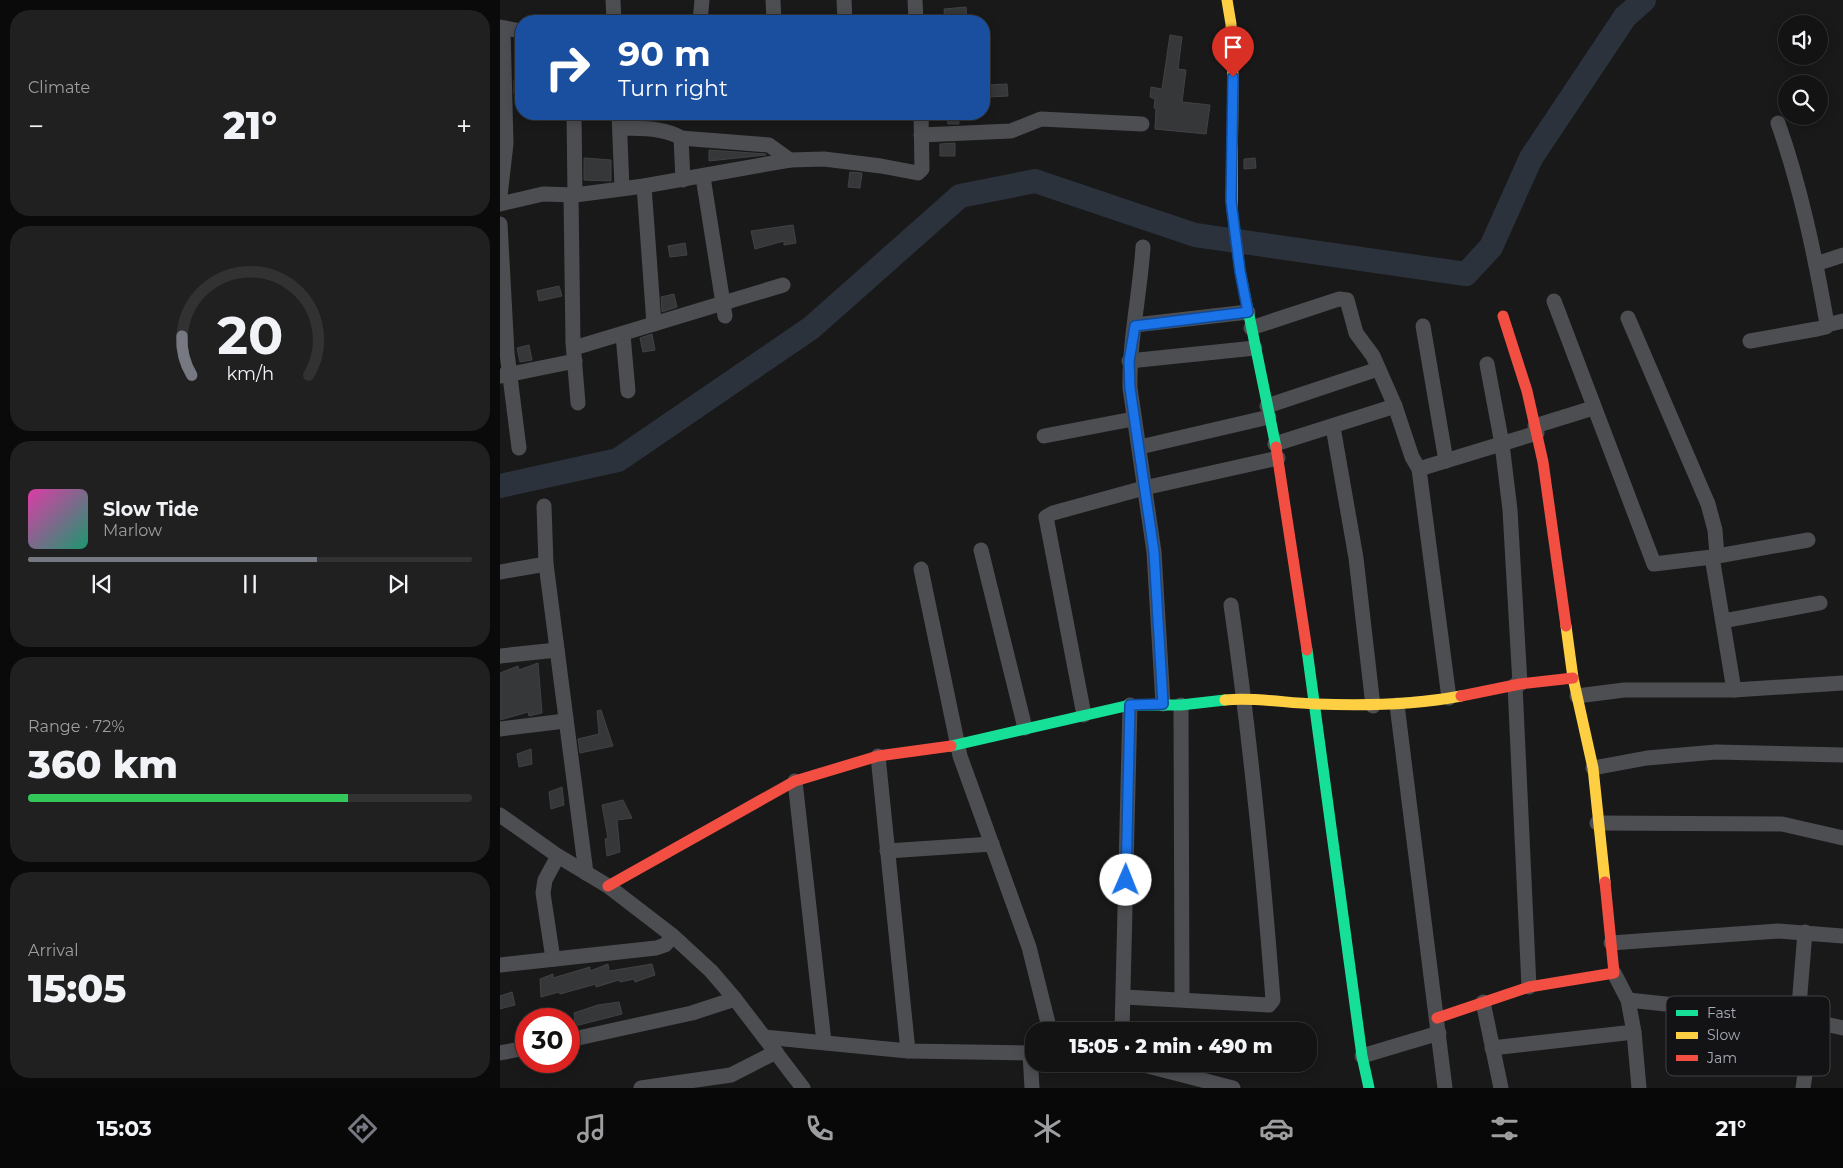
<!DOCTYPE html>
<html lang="en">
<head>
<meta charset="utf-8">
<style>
	body { margin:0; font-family:Montserrat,sans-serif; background:#202021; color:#f1f3f6; height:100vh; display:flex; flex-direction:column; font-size:19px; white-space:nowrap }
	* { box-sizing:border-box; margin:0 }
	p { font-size:16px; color:#9d9ea0 }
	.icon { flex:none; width:28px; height:28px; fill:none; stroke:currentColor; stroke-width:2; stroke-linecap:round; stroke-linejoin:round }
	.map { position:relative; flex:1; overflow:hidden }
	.panel { display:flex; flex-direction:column; gap:10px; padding:10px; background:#0a0a0a; width:500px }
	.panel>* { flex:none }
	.top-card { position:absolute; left:15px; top:15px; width:475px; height:105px; border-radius:20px; box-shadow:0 2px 12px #0003,0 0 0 1px #323233; background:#1a4fa0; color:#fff; overflow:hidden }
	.buttons { position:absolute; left:1278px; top:15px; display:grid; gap:10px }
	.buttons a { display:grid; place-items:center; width:50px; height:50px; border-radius:50%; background:#131313; box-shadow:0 2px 12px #0003,0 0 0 1px #323233; font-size:25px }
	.speed { position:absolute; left:15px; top:1008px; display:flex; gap:10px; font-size:25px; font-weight:700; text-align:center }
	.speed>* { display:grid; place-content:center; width:65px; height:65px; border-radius:50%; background:#131313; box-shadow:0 2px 12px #0003,0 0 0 1px #323233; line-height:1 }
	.speed .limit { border:8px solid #d22; background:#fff; color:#111 }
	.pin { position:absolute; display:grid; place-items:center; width:42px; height:42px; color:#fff; margin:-51px -21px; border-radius:50% 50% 50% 0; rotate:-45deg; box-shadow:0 0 5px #0007 }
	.pin .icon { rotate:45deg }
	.me { position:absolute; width:55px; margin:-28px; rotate:1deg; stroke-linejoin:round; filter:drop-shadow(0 0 4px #0008) }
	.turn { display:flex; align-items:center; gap:18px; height:105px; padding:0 20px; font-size:22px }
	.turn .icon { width:65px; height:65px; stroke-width:2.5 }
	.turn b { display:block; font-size:35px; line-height:42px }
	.big { font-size:38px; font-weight:800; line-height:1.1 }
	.panel .tile { flex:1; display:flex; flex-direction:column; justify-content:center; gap:8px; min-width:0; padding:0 18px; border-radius:20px; background:#202021 }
	.panel .dial { align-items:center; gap:0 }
	.dial svg { height:130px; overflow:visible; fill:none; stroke:#323233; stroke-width:7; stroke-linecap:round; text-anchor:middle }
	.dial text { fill:#f1f3f6; stroke:none }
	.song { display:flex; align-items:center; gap:15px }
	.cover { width:60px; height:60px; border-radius:8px; background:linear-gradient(135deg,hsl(320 70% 55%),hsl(160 70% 35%)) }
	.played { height:5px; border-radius:2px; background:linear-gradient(90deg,#777982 65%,#323233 65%) }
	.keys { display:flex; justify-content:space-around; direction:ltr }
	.heat { display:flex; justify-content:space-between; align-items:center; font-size:28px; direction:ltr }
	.charge { height:8px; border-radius:4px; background:linear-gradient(90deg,#34c759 72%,#323233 0) }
	.trip { position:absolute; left:525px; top:1022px; width:292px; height:50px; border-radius:20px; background:#131313; box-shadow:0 2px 12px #0003,0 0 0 1px #323233; font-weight:800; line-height:50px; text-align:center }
	.tab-bar { display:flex; height:80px; justify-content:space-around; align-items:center; background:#080808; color:#9d9ea0 }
	.tab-bar .icon { width:35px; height:35px }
	.tab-bar .current { color:#777982 }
	.tab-bar b { font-size:22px; color:#f1f3f6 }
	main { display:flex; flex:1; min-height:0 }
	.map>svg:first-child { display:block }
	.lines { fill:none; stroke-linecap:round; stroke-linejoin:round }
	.river { stroke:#2b323c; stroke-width:24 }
	.building { fill:#363739; stroke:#414245 }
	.street { stroke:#4c4e52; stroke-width:15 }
	.fast { stroke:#16e098; stroke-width:11 }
	.slow { stroke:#ffcf43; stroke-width:11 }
	.jam { stroke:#f24e42; stroke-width:11 }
	.route-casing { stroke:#114b97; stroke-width:12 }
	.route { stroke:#1a73e8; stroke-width:9 }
	.key { fill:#131315; stroke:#404147; stroke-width:1 }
	.key-label { font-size:14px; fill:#a9adba }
</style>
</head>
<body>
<main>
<section class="panel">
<div class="tile"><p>Climate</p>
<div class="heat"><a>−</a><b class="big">21°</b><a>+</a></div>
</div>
<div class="tile dial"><svg viewBox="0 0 100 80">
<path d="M14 69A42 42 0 1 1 86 69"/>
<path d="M14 69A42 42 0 0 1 8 45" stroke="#777982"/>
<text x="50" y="56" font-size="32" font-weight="700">20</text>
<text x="50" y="72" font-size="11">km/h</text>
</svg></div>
<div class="tile">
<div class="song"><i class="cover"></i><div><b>Slow Tide</b><p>Marlow</p></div></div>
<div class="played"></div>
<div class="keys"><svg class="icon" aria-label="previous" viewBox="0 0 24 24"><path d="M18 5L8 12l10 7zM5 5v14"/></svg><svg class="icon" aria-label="pause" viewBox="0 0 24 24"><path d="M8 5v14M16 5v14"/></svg><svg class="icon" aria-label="next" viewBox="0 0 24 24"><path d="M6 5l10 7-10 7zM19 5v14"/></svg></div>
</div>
<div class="tile"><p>Range · 72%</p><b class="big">360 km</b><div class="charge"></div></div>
<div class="tile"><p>Arrival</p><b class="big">15:05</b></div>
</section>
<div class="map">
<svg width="1343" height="1088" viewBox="0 0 1343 1088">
	<rect width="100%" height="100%" fill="#191919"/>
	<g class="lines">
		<path class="river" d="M0,486L118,460L311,328L460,196L535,181L695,235L966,274L991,247L1031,158L1125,17L1144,0"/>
	</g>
	<g class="building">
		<path d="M466,7L467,21H445L444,9Z"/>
		<path d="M670,35L682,37L678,69L686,70L682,102L710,105L706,134L655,129L656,109L654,108L655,99L650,97L651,87L662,89Z"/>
		<path d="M14,80L21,81V95L14,94Z"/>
		<path d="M507,84L508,96L489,97V85Z"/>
		<path d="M447,114H458L459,124H448Z"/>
		<path d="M455,143V156H440V144Z"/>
		<path d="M209,150L266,154V155L209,161Z"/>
		<path d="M84,158L111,160V181L84,180Z"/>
		<path d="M755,158L756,168L744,169V159Z"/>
		<path d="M350,172L362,173L360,188L348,187Z"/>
		<path d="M293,225L296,243L284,245V241L255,249L251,231Z"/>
		<path d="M185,243L187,255L170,257L168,246Z"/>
		<path d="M59,286L62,296L39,301L37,291Z"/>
		<path d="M174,294L177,307L162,312L161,297Z"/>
		<path d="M152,334L155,350L143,352L140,338Z"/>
		<path d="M29,345L32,360L20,362L17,348Z"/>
		<path d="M38,663L42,713L29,716L28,712L0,720V673L18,666L19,670Z"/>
		<path d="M101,710L113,746L80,753L78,739L99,734L97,711Z"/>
		<path d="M31,749L32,764L19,767L17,754Z"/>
		<path d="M62,787L64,805L51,809L49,792Z"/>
		<path d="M123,800L132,818L117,820L120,852L107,856L105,839L108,838L102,805Z"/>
		<path d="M108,964L109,971L152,964L155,975L135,982L134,979L120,982L119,980L96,987V984L60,994L59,992L41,997L40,979L53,974V978L90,967V971Z"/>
		<path d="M12,992L15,1005L0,1009V996Z"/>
		<path d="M119,1002L122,1014L75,1026L74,1013L98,1005Z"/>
	</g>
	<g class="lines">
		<g class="street">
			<path d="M113,0L114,21"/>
			<path d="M273,0L274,21"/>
			<path d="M344,0L345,21"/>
			<path d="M415,0L416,21"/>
			<path d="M200,21L202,0"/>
			<path d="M0,27L21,31"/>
			<path d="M74,114L75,195"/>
			<path d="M119,114L122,188"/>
			<path d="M120,128C139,129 164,127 181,138L183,180"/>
			<path d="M421,135L511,131L541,119L642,124"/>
			<path d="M181,138L269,145L290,160"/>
			<path d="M203,177L225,316"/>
			<path d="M144,186L154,324"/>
			<path d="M71,195L73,343L78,403"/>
			<path d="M0,196L6,144L3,28"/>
			<path d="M0,204L43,194L75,195L144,186L290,160L324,159L381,166L418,173L422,169L421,114"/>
			<path d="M0,224L7,353L19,448"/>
			<path d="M643,247C640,294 629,341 630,388L654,552L663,704"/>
			<path d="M1316,264L1343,255"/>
			<path d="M1054,301L1154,564L1212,557L1308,540"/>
			<path d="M1128,318L1208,504L1215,530L1217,556"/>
			<path d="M635,325L748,312"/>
			<path d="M1326,325L1343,321"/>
			<path d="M923,326L946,461"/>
			<path d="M751,328L839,299L847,300L856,333L873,356L895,406L912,457L919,469L949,698"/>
			<path d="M123,335L128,391"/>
			<path d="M1250,341L1317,329L1326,327L1327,324C1315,256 1301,188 1278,123"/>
			<path d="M74,348L283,285"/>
			<path d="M629,361L755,348"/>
			<path d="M987,364L1002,444L1010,510L1020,684"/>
			<path d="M1,376L75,361"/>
			<path d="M767,406L878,369"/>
			<path d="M1035,426L1093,408"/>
			<path d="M833,427L856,558L873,706"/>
			<path d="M544,436L633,419"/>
			<path d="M775,444L895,406"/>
			<path d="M640,447L769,417"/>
			<path d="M919,469L1037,433"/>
			<path d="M44,506L46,564L86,873"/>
			<path d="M481,550L525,728"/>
			<path d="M1212,557L1234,690"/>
			<path d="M421,569L460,756L529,947L550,1031"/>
			<path d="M0,572L46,564"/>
			<path d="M1223,621L1320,603"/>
			<path d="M0,656L57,650"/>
			<path d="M1015,685L1029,987"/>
			<path d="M1077,696L1124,690H1234L1343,683"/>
			<path d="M681,705L682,999"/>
			<path d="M897,705L945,1088"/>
			<path d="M584,715L546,517L553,513L644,488L778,458"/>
			<path d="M0,729L65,721"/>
			<path d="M378,756L408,1051"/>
			<path d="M1093,768L1147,758L1216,752L1343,755"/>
			<path d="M295,781L324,1042"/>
			<path d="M0,815L58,856L108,886L173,936L211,971L235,999L303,1088"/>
			<path d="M1097,823L1282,824L1343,838"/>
			<path d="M387,851L492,844"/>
			<path d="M1111,943L1278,931L1343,936"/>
			<path d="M53,959L43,893L45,880L58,856"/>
			<path d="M0,965L156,948L165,945L173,936"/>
			<path d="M1114,973L1128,1000L1134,1032L1139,1088"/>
			<path d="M624,997L769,1005L773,1000C763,868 750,736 731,605"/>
			<path d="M1128,1000L1298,1018L1343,1028"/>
			<path d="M983,1002L1001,1088"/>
			<path d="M1298,1018L1305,932"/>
			<path d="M622,1031L630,705"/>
			<path d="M264,1037L408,1051L534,1053"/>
			<path d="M69,1040L192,1013L235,999"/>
			<path d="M992,1048L1134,1032"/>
			<path d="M0,1053L26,1048"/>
			<path d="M530,1053L532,1088"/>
			<path d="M862,1056L939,1033"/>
			<path d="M640,1064L733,1088"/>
			<path d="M141,1088L231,1075L276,1052"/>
			<path d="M1303,1088L1313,1021"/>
		</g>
		<g class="fast">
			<path d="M732,209L740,271L776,447"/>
			<path d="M807,650L862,1056L869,1088"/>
			<path d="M451,746L630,705H681L725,700"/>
		</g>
		<g class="slow">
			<path d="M727,0L731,24L733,77L732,209"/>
			<path d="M1066,626L1073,678L1093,768L1105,882"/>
			<path d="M725,700C756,697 785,703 816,704C865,706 913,705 961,696"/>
		</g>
		<g class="jam">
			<path d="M1003,316L1027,391L1043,462L1066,626"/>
			<path d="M776,447L807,650"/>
			<path d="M961,696L1020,684L1073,678"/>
			<path d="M108,886L295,781L378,756L451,746"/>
			<path d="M937,1018L1029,987L1114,973L1105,882"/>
		</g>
	</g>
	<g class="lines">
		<g class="route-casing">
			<path id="route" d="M626,880L630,705L663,704L654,552L630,388L629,361L635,326L748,312L740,271L731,201L733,77"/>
		</g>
		<use href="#route" class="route"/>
	</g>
	<rect x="1166" y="996" width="164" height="80" rx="8" class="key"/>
	<rect x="1176" y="1010" width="22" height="6" fill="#16e098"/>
	<rect x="1176" y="1032" width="22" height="7" fill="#ffcf43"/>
	<rect x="1176" y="1055" width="22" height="6" fill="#f24e42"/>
	<g class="key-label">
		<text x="1207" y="1018">Fast</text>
		<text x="1207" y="1040">Slow</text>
		<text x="1207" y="1063">Jam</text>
	</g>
</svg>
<div class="buttons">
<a><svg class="icon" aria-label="sound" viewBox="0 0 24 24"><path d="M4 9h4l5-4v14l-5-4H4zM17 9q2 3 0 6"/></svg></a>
<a><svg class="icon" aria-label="search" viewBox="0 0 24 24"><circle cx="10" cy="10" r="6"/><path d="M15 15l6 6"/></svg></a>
</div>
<div class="speed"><div class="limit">30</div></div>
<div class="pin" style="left:733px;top:77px;background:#d93025"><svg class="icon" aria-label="arrive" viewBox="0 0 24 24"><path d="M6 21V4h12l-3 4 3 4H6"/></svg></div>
<svg class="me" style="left:626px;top:880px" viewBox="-20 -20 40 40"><circle r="19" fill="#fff"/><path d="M0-13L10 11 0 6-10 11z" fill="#1a73e8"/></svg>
<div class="trip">15:05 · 2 min · 490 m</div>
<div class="top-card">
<div class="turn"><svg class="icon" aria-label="right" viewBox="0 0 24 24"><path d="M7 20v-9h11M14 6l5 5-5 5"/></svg><div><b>90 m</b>Turn right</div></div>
</div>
</div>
</main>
<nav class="tab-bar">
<b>15:03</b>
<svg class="icon current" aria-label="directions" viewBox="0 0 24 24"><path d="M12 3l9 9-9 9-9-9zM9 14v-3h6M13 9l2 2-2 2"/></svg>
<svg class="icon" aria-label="music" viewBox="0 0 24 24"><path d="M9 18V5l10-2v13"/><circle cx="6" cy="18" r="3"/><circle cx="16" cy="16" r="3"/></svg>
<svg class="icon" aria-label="phone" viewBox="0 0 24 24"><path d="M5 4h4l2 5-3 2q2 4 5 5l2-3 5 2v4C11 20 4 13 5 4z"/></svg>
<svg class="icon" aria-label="climate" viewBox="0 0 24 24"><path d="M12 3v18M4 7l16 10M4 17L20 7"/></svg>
<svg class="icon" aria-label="car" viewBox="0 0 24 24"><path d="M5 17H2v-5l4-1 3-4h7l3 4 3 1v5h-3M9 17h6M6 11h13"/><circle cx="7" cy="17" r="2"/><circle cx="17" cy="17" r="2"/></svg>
<svg class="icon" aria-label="filters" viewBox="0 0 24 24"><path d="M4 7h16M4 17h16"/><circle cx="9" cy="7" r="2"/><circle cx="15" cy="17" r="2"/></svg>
<b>21°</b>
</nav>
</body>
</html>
